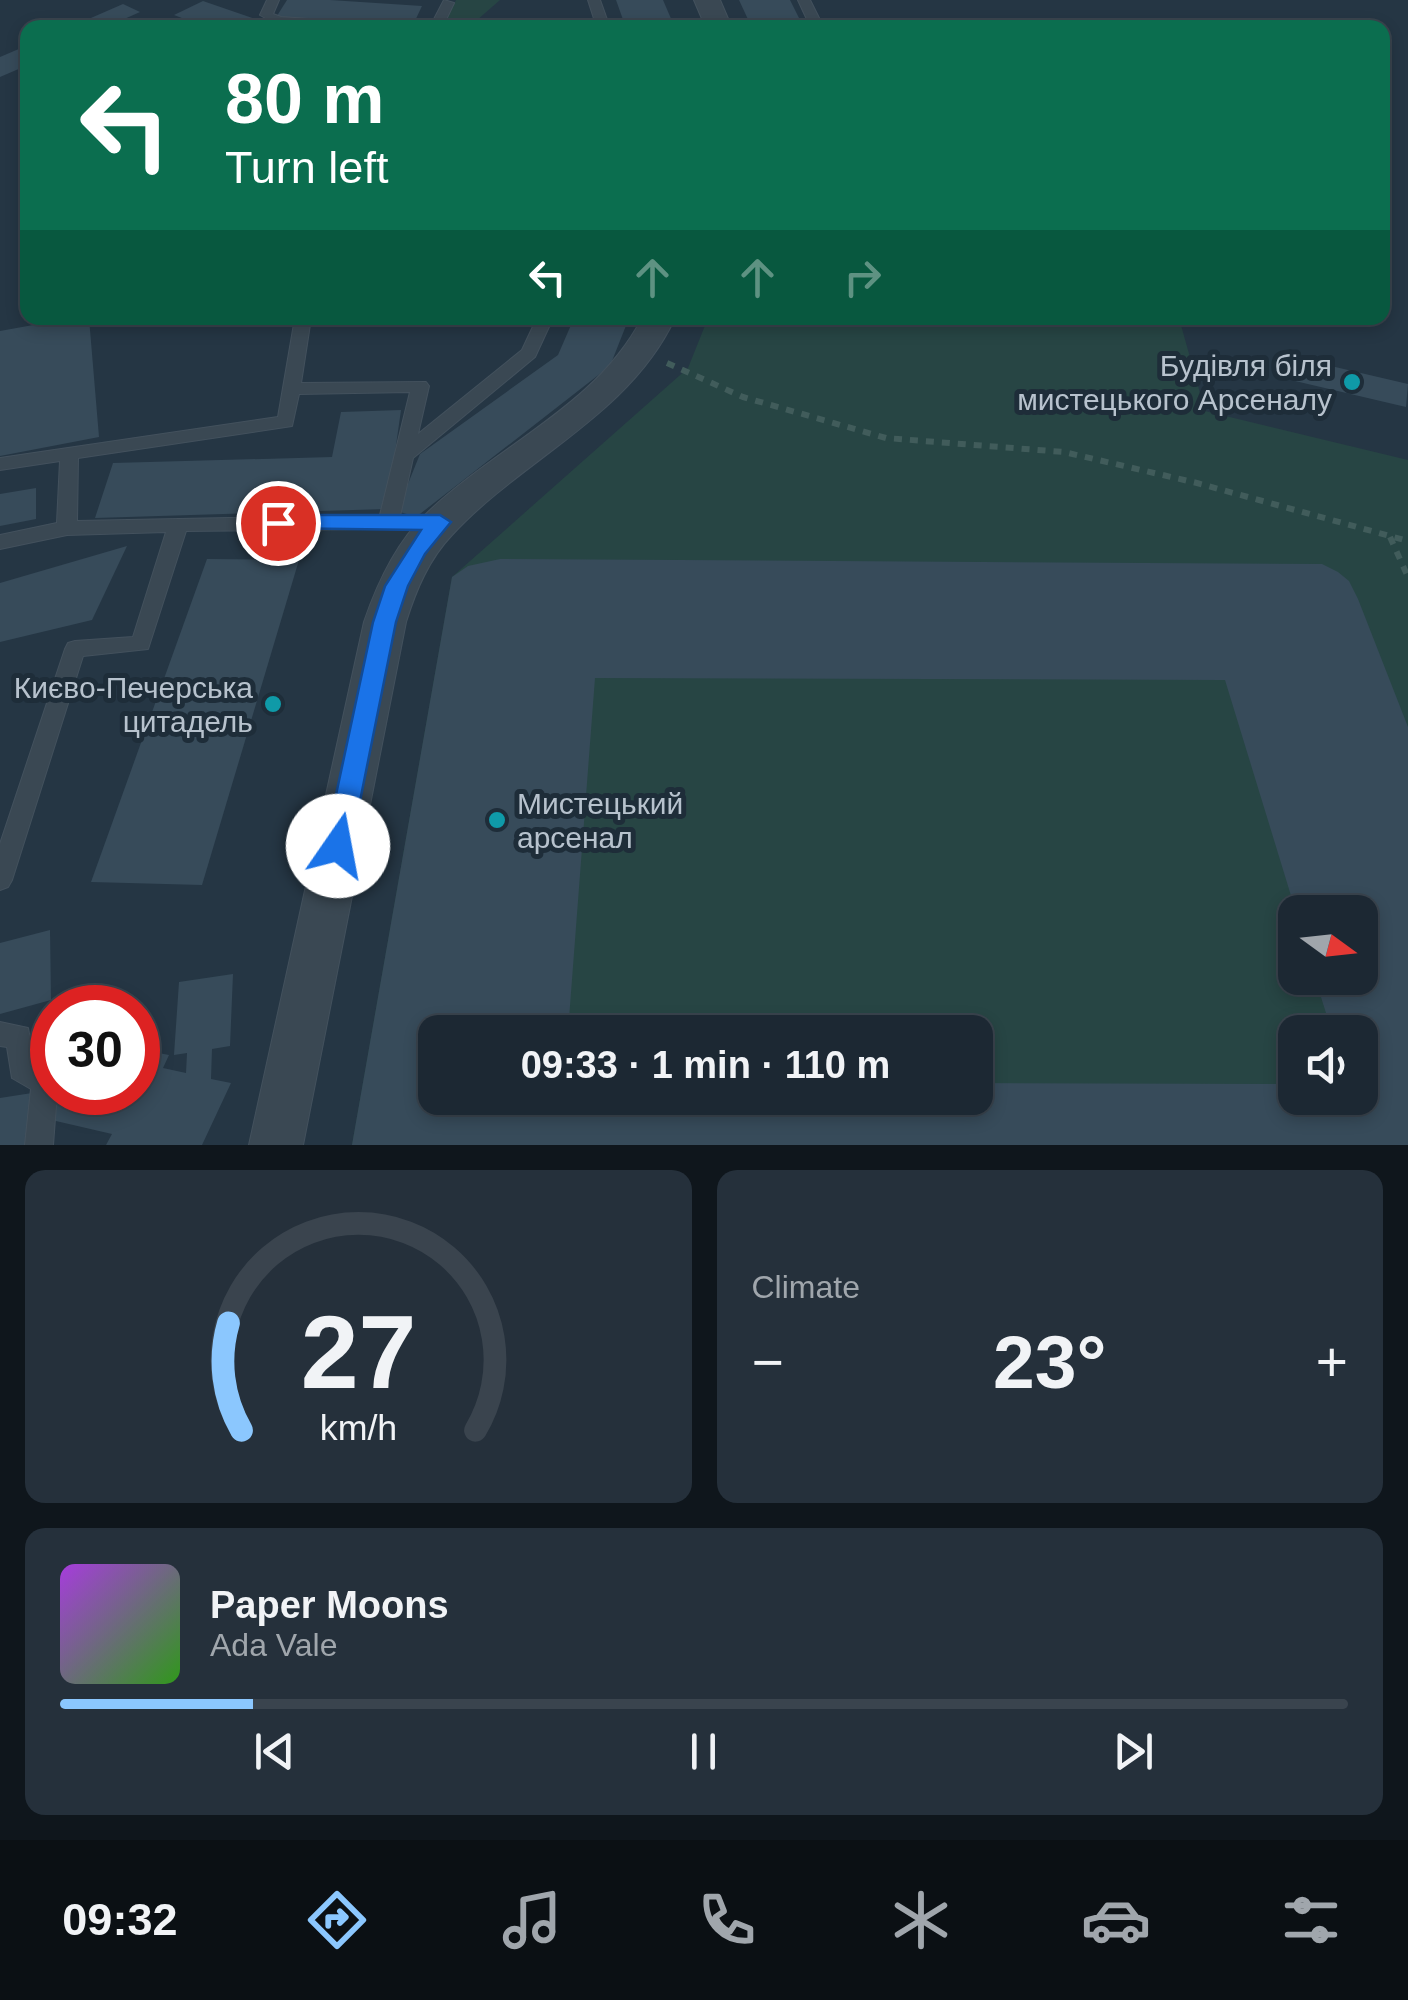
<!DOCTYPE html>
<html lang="en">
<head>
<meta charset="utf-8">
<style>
	body { margin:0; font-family:Arial,sans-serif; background:#25303b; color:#f1f3f6; height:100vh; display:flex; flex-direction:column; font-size:38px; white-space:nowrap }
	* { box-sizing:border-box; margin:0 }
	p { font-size:32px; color:#a0a6ac }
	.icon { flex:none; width:55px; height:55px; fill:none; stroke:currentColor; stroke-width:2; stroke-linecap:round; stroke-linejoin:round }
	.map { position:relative; height:1145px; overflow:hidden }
	.drawer { display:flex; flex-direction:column; gap:25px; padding:25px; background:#0f161c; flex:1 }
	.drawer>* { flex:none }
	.banner { position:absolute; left:20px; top:20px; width:1370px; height:305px; border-radius:20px; box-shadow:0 5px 15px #0003,0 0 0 2px #3a444e; background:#0b6e4f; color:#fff; overflow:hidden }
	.needle { width:65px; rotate:105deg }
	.buttons { position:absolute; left:1278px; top:895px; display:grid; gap:20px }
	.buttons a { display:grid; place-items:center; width:100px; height:100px; border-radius:20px; background:#1c2833; box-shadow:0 5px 15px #0003,0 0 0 2px #3a444e; font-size:50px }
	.speed { position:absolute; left:30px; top:985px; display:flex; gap:20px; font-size:50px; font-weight:700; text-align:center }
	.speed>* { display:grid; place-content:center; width:130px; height:130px; border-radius:50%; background:#1c2833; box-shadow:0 5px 15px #0003,0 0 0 2px #3a444e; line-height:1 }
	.speed .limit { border:15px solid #d22; background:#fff; color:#111 }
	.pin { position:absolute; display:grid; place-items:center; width:85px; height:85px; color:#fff; margin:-42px; border:5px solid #fff; border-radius:50%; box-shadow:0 2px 10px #0007 }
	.me { position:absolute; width:110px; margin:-55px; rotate:12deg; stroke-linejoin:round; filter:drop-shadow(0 0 8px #0008) }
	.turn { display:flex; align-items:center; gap:35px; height:210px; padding:0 40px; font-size:45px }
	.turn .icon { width:130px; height:130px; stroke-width:2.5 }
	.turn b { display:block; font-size:70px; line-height:85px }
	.lanes { display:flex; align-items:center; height:95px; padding:0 40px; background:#0003; justify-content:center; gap:50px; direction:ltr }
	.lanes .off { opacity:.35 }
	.big { font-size:75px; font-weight:700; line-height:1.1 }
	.drawer .tile { flex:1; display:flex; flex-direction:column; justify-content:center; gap:15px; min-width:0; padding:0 35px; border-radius:20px; background:#25303b }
	.drawer .dial { align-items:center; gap:0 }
	.dial svg { height:260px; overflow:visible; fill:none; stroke:#3a444e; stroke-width:7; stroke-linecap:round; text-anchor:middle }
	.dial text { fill:#f1f3f6; stroke:none }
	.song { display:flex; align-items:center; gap:30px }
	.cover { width:120px; height:120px; border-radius:15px; background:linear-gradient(135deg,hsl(280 70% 55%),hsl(110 70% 35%)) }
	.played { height:10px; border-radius:5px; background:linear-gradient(90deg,#8bc7fe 15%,#3a444e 15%) }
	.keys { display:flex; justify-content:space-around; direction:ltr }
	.heat { display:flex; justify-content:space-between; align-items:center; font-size:55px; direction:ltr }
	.drawer .tiles { flex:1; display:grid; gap:25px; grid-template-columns:1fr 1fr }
	.tile:last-child { grid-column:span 2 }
	.trip { position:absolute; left:418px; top:1015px; width:575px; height:100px; border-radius:20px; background:#1c2833; box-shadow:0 5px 15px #0003,0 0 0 2px #3a444e; font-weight:700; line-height:100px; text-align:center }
	.tab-bar { display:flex; height:160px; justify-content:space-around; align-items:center; background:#0b1014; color:#a0a6ac }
	.tab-bar .icon { width:70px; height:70px }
	.tab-bar .active { color:#8bc7fe }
	.tab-bar b { font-size:45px; color:#f1f3f6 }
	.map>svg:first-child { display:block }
	.green { fill:#274544; fill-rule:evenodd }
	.building { fill:#374b5a; fill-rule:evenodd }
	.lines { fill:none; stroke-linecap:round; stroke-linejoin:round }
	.lane-casing { stroke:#43515d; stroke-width:2 }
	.street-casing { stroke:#43515d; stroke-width:2 }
	.path { stroke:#415c5b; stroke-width:6; stroke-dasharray:8 8; stroke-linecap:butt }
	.lane { fill:#3a4853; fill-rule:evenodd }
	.street { fill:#3a4853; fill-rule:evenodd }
	.route { fill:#1a73e8; stroke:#114b97; stroke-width:2.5 }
	.culture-dot { fill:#0f9aa8; stroke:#1e2d39; stroke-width:4 }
	.labels { text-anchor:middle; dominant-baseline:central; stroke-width:10; stroke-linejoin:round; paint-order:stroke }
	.poi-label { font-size:30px; fill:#b7c2cd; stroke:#1e2d39; text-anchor:end }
</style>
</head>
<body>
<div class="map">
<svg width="1408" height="1145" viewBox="0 0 1408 1145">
	<rect width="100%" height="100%" fill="#253644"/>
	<g class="green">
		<path d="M456,0H500L469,27H443Z"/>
		<path d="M708,318H1179L1205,411L1408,460V1145H352L452,577L688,368ZM1295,912H1360V978H1295ZM435,1032H975V1098H435ZM1295,1032H1360V1098H1295Z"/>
	</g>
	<g class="building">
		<path d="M287,0H330L422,6L413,25L275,19Z"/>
		<path d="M616,0H663L675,28H626Z"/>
		<path d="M739,0H790L804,28H752Z"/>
		<path d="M203,1L279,27V28H208L174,15Z"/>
		<path d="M123,4L140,12L104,28H68Z"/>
		<path d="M28,45V65L0,77V57Z"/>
		<path d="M72,318H89L99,437L0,456V331Z"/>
		<path d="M574,318H629L610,366L416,517L397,511L420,454L558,355Z"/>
		<path d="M1301,359L1408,384L1406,407L1295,381Z"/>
		<path d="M401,410L387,509L95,518L113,463L332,457L341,412Z"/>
		<path d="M36,488V519L0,526V494Z"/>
		<path d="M127,546L92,620L0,642V583Z"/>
		<path d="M207,559L299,560L202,885L91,882Z"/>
		<path d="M500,559L1322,564L1338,572L1349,581L1358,599L1408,727V1145H352L452,577L468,566ZM595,678L1225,680L1296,912H1360V978H1315L1332,1032H1360V1098H1295V1084L975,1083V1098H435V1032H568Z"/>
		<path d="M50,930L51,1000L0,1014V943Z"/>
		<path d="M233,974L230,1046L212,1049L211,1079L231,1083L202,1145H106L112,1134L43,1118L56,1092H138V1049L169,1055L163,1068L186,1073L187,1053L174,1055L179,982Z"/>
		<path d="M32,1093L25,1145H0V1098Z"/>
	</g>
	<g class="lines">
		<g class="lane-casing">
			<g id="lane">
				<path d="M267,0H279L273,14L281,17L378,24L384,28L278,25L260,15Z"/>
				<path d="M444,0L454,3L442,28H423L432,23Z"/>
				<path d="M588,0H600L610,28H597Z"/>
				<path d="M798,0H810L824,28H811Z"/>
				<path d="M295,318H311L301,383L426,382L429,386L418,434L522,350L537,318H553L535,357L413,458L400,516L447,518L450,523L447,528L186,531L148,649L83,656L12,880L8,887L0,890V844L65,649L68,643L75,641L133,637L166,532L67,535L0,549V535L57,523L60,461L0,470V458L278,417ZM410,392L380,515L77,521L78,458L292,426L299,394Z"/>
				<path d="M0,1022L28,1028L34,1062L52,1073V1092H57L53,1145H25L31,1089L12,1078L7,1047L0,1046Z"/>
			</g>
		</g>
		<g class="street-casing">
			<g id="street">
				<path d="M694,0H720L732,28H706Z"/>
				<path d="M642,318H675C629,416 523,458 452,535C429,559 416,590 406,622L303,1145H249L364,622C377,584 396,543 425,515C494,447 597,406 642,318Z"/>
			</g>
		</g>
		<g class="path">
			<path d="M667,363L743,397L886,438L1064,452L1197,483L1408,541"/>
			<path d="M1390,537L1408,577"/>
		</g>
		<use href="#lane" class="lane"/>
		<use href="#street" class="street"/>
	</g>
	<path class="route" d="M278,515H440L451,522L425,554L408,586L396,622L351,846L347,854L338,857L329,854L325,846L373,622L385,586L421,530L270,528L266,523Z"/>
	<g class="culture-dot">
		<circle cx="1352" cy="382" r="10"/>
		<circle cx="273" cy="704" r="10"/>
		<circle cx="497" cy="820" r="10"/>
	</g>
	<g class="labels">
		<g class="poi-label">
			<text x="1332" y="365">Будівля біля<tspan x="1332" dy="34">мистецького Арсеналу</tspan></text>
			<text x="253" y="687">Києво-Печерська<tspan x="253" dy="34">цитадель</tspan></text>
			<text x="517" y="803" text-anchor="start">Мистецький<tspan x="517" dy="34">арсенал</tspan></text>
		</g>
	</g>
</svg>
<div class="buttons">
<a><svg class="needle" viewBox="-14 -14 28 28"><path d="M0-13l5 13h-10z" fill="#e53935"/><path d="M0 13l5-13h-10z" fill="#a0a6ac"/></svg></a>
<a><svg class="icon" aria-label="sound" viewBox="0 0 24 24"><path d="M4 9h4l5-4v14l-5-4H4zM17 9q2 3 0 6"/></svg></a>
</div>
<div class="speed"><div class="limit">30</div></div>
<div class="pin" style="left:278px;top:523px;background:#d93025"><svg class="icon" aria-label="arrive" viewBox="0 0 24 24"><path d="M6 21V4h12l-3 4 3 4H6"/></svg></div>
<svg class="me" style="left:338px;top:846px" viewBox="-20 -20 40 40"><circle r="19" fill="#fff"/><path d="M0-13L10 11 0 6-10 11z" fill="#1a73e8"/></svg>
<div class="trip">09:33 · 1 min · 110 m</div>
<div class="banner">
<div class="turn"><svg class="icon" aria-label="left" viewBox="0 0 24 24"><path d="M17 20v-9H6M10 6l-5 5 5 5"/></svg><div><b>80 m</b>Turn left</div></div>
<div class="lanes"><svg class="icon" aria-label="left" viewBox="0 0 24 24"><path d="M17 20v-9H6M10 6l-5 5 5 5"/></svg><svg class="icon off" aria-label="ahead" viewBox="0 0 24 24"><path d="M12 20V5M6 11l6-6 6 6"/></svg><svg class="icon off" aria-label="ahead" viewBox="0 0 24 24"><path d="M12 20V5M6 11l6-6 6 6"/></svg><svg class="icon off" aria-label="right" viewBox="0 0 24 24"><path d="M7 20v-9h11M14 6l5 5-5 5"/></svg></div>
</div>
</div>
<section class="drawer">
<div class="tiles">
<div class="tile dial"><svg viewBox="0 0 100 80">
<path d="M14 69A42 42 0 1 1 86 69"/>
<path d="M14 69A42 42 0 0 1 10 36" stroke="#8bc7fe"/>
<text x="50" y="56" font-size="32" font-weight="700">27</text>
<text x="50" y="72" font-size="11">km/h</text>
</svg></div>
<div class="tile"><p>Climate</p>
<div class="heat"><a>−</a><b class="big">23°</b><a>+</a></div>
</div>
<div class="tile">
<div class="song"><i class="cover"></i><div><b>Paper Moons</b><p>Ada Vale</p></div></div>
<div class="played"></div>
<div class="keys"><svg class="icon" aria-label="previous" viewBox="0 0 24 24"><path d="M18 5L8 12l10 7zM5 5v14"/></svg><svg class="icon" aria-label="pause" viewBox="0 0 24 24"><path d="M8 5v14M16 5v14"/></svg><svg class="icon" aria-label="next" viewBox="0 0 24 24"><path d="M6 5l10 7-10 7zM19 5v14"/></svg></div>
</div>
</div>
</section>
<nav class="tab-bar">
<b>09:32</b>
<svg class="icon active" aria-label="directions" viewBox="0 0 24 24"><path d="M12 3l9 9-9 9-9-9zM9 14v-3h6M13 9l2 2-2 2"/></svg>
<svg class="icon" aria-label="music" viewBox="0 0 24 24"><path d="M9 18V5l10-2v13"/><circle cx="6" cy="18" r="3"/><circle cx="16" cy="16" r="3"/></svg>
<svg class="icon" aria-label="phone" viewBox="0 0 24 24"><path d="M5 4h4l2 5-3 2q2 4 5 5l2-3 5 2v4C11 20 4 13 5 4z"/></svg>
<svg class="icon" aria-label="climate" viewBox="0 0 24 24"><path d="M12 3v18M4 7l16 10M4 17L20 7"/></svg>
<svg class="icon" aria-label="car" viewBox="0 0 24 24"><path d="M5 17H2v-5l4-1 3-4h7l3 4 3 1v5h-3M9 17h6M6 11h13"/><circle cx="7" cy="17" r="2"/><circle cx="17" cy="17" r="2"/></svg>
<svg class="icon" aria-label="filters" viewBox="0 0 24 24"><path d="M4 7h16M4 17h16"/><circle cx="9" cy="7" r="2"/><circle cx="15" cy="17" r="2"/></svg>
</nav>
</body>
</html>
